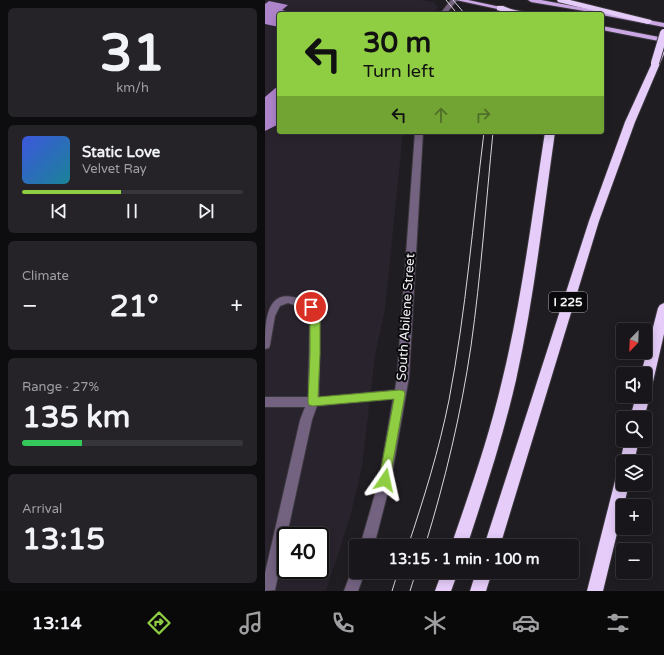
<!DOCTYPE html>
<html lang="en">
<head>
<meta charset="utf-8">
<style>
	body { margin:0; font-family:"Varela Round",sans-serif; background:#252327; color:#f1f3f6; height:100vh; display:flex; flex-direction:column; font-size:15px; white-space:nowrap }
	* { box-sizing:border-box; margin:0 }
	p { font-size:13px; color:#9f9fa2 }
	.icon { flex:none; width:22px; height:22px; fill:none; stroke:currentColor; stroke-width:2; stroke-linecap:round; stroke-linejoin:round }
	.map { position:relative; flex:1; overflow:hidden }
	.details { display:flex; flex-direction:column; gap:8px; padding:8px; background:#0d0c0e; width:265px }
	.details>* { flex:none }
	.top-card { position:absolute; left:12px; top:12px; width:327px; height:122px; border-radius:4px; box-shadow:0 2px 10px #0003,0 0 0 1px #363539; background:#8fcd42; color:#111; overflow:hidden }
	.needle { width:26px; rotate:203deg }
	.controls { position:absolute; left:351px; top:323px; display:grid; gap:8px }
	.controls a { display:grid; place-items:center; width:36px; height:36px; border-radius:4px; background:#18161a; box-shadow:0 2px 10px #0003,0 0 0 1px #363539; font-size:20px }
	.speed { position:absolute; left:12px; top:527px; display:flex; gap:8px; font-size:20px; font-weight:700; text-align:center }
	.speed>* { display:grid; place-content:center; width:52px; height:52px; border-radius:50%; background:#18161a; box-shadow:0 2px 10px #0003,0 0 0 1px #363539; line-height:1 }
	.speed .limit { border:2px solid #111; border-radius:6px; background:#fff; color:#111 }
	.pin { position:absolute; display:grid; place-items:center; width:34px; height:34px; color:#fff; margin:-17px; border:2px solid #fff; border-radius:50%; box-shadow:0 1px 4px #0007 }
	.me { position:absolute; width:44px; margin:-22px; rotate:11deg; stroke-linejoin:round; filter:drop-shadow(0 0 3px #0008) }
	.turn { display:flex; align-items:center; gap:14px; height:84px; padding:0 20px; font-size:18px }
	.turn .icon { width:52px; height:52px; stroke-width:2.5 }
	.turn b { display:block; font-size:28px; line-height:34px }
	.lanes { display:flex; align-items:center; height:38px; padding:0 20px; background:#0003; justify-content:center; gap:20px; direction:ltr }
	.lanes .off { opacity:.35 }
	.big { font-size:30px; font-weight:700; line-height:1.1 }
	.details .tile { flex:1; display:flex; flex-direction:column; justify-content:center; gap:6px; min-width:0; padding:0 14px; border-radius:6px; background:#252327 }
	.details .dial { align-items:center; gap:0 }
	.dial b { font-size:52px; line-height:1 }
	.song { display:flex; align-items:center; gap:12px }
	.cover { width:48px; height:48px; border-radius:6px; background:linear-gradient(135deg,hsl(230 70% 55%),hsl(190 70% 35%)) }
	.played { height:4px; border-radius:2px; background:linear-gradient(90deg,#8fcd42 45%,#363539 45%) }
	.keys { display:flex; justify-content:space-around; direction:ltr }
	.heat { display:flex; justify-content:space-between; align-items:center; font-size:22px; direction:ltr }
	.charge { height:6px; border-radius:3px; background:linear-gradient(90deg,#34c759 27%,#363539 0) }
	.trip { position:absolute; left:84px; top:539px; width:230px; height:40px; border-radius:4px; background:#18161a; box-shadow:0 2px 10px #0003,0 0 0 1px #363539; font-weight:700; line-height:40px; text-align:center }
	.tab-bar { display:flex; height:64px; justify-content:space-around; align-items:center; background:#0a090a; color:#9f9fa2 }
	.tab-bar .icon { width:28px; height:28px }
	.tab-bar .on { color:#8fcd42 }
	.tab-bar b { font-size:18px; color:#f1f3f6 }
	main { display:flex; flex:1; min-height:0 }
	.map>svg:first-child { display:block }
	.built { fill:#29232e; fill-rule:evenodd }
	.building { fill:#ae84cb }
	.lines { fill:none; stroke-linecap:round; stroke-linejoin:round }
	.minor-casing { stroke:#3a373c; stroke-width:2 }
	.major-casing { stroke:#3a373c; stroke-width:2 }
	.highway-casing { stroke:#3a373c; stroke-width:2 }
	.minor { fill:#736280; fill-rule:evenodd }
	.major { fill:#cba7e5; fill-rule:evenodd }
	.highway { fill:#e5ccf9; fill-rule:evenodd }
	.tram { stroke:#d8d6da; stroke-width:1 }
	.highway-bridge-casing { stroke:#3a373c; stroke-width:10; stroke-linecap:butt }
	.highway-bridge { stroke:#e5ccf9; stroke-width:8 }
	.route { fill:#8fcd42; stroke:#5d852b }
	.labels { text-anchor:middle; dominant-baseline:central; stroke-width:4; stroke-linejoin:round; paint-order:stroke }
	.shield { fill:#09080a; stroke:#aeacb0; stroke-width:1 }
	.shield-label { font-size:12px; font-weight:bold; fill:#f5f3f7 }
	.street-label { font-size:13px; fill:#f5f3f7; stroke:#09080a }
</style>
</head>
<body>
<main>
<section class="details">
<div class="tile dial"><b>31</b><p>km/h</p></div>
<div class="tile">
<div class="song"><i class="cover"></i><div><b>Static Love</b><p>Velvet Ray</p></div></div>
<div class="played"></div>
<div class="keys"><svg class="icon" aria-label="previous" viewBox="0 0 24 24"><path d="M18 5L8 12l10 7zM5 5v14"/></svg><svg class="icon" aria-label="pause" viewBox="0 0 24 24"><path d="M8 5v14M16 5v14"/></svg><svg class="icon" aria-label="next" viewBox="0 0 24 24"><path d="M6 5l10 7-10 7zM19 5v14"/></svg></div>
</div>
<div class="tile"><p>Climate</p>
<div class="heat"><a>−</a><b class="big">21°</b><a>+</a></div>
</div>
<div class="tile"><p>Range · 27%</p><b class="big">135 km</b><div class="charge"></div></div>
<div class="tile"><p>Arrival</p><b class="big">13:15</b></div>
</section>
<div class="map">
<svg width="399" height="591" viewBox="0 0 399 591">
	<rect width="100%" height="100%" fill="#201d22"/>
	<path class="built" d="M0,0H157L168,2L173,7L168,14H14V132H138L120,309L110,355L97,467L85,517L61,591H0ZM21,536H55V570H21Z"/>
	<g class="building">
		<path d="M4,1L23,5L17,10L32,14H14V27L0,24V4Z"/>
		<path d="M14,85V124L0,131V97Z"/>
	</g>
	<g class="lines">
		<g class="minor-casing">
			<g id="minor">
				<path d="M186,0H192L181,14H175Z"/>
				<path d="M150,132H158L144,377L126,480L109,546H95L114,480L128,399L52,406L47,420L10,590L0,591V573L35,420L40,407H0V397H43L45,313L38,308L23,303L15,306L10,316L5,345L4,348L0,349C0,323 0,286 35,299C43,302 50,303 55,312L54,397L130,390L132,377Z"/>
				<path d="M91,566V572H100L93,591H79L88,567Z"/>
			</g>
		</g>
		<g class="major-casing">
			<g id="major">
				<path d="M191,0H203L269,14H256Z"/>
				<path d="M263,0H276L399,23V27L337,15V14L266,2Z"/>
				<path d="M337,26L399,38V42L337,30Z"/>
			</g>
		</g>
		<g class="highway-casing">
			<g id="highway">
				<path d="M292,0H305L386,20L387,22L383,24L293,2Z"/>
				<path d="M232,6H238L258,14H246L232,10Z"/>
				<path d="M393,50H399V54L370,122L334,221L235,546H219L324,221L360,122Z"/>
				<path d="M280,132H290C278,215 269,299 251,380C238,437 220,491 202,546H186C205,491 224,437 237,381C257,299 267,215 280,132Z"/>
				<path d="M399,303V334L387,386L385,390L381,391L385,396L379,418H365L371,396H380V374H376L393,308L395,305Z"/>
				<path d="M360,440H374L369,462H358V467L355,462Z"/>
				<path d="M358,470V484H364L338,591H322L351,477L353,472Z"/>
				<path d="M177,572H193L186,591H170Z"/>
				<path d="M211,572H227L221,591H205Z"/>
			</g>
		</g>
		<use href="#minor" class="minor"/>
		<use href="#major" class="major"/>
		<use href="#highway" class="highway"/>
		<g class="tram">
			<path d="M181,0L190,11"/>
			<path d="M188,0L200,14"/>
			<path d="M143,546C159,498 174,450 184,400C201,311 208,221 219,132"/>
			<path d="M160,546C180,481 196,414 206,346C216,275 221,203 228,132"/>
			<path d="M127,591L133,572"/>
			<path d="M145,591L151,572"/>
		</g>
		<g class="highway-bridge-casing">
			<path id="highway-bridge" d="M390,63L399,33"/>
		</g>
		<use href="#highway-bridge" class="highway-bridge"/>
	</g>
	<path class="route" d="M46,304L50,305L55,312V354L53,397L135,390L139,391L140,394L124,484L120,485L116,484L114,480L129,399L48,406L44,405L43,402L45,354V312L42,307Z"/>
	<g class="labels">
		<rect class="shield" x="284" y="292" width="38" height="20" rx="3"/>
		<g class="shield-label">
			<text x="303" y="302">I 225</text>
		</g>
		<g class="street-label">
			<text transform="translate(141 317) rotate(-86)">South Abilene Street</text>
		</g>
	</g>
</svg>
<div class="controls">
<a><svg class="needle" viewBox="-14 -14 28 28"><path d="M0-13l5 13h-10z" fill="#e53935"/><path d="M0 13l5-13h-10z" fill="#9f9fa2"/></svg></a>
<a><svg class="icon" aria-label="sound" viewBox="0 0 24 24"><path d="M4 9h4l5-4v14l-5-4H4zM17 9q2 3 0 6"/></svg></a>
<a><svg class="icon" aria-label="search" viewBox="0 0 24 24"><circle cx="10" cy="10" r="6"/><path d="M15 15l6 6"/></svg></a>
<a><svg class="icon" aria-label="layers" viewBox="0 0 24 24"><path d="M12 4l9 5-9 5-9-5zM3 14l9 5 9-5"/></svg></a>
<a>+</a>
<a>−</a>
</div>
<div class="speed"><div class="limit">40</div></div>
<div class="pin" style="left:46px;top:307px;background:#d93025"><svg class="icon" aria-label="arrive" viewBox="0 0 24 24"><path d="M6 21V4h12l-3 4 3 4H6"/></svg></div>
<svg class="me" style="left:120px;top:480px" viewBox="-20 -20 40 40"><path d="M0-17L14 15 0 8-14 15z" fill="#8fcd42" stroke="#fff" stroke-width="4"/></svg>
<div class="trip">13:15 · 1 min · 100 m</div>
<div class="top-card">
<div class="turn"><svg class="icon" aria-label="left" viewBox="0 0 24 24"><path d="M17 20v-9H6M10 6l-5 5 5 5"/></svg><div><b>30 m</b>Turn left</div></div>
<div class="lanes"><svg class="icon" aria-label="left" viewBox="0 0 24 24"><path d="M17 20v-9H6M10 6l-5 5 5 5"/></svg><svg class="icon off" aria-label="ahead" viewBox="0 0 24 24"><path d="M12 20V5M6 11l6-6 6 6"/></svg><svg class="icon off" aria-label="right" viewBox="0 0 24 24"><path d="M7 20v-9h11M14 6l5 5-5 5"/></svg></div>
</div>
</div>
</main>
<nav class="tab-bar">
<b>13:14</b>
<svg class="icon on" aria-label="directions" viewBox="0 0 24 24"><path d="M12 3l9 9-9 9-9-9zM9 14v-3h6M13 9l2 2-2 2"/></svg>
<svg class="icon" aria-label="music" viewBox="0 0 24 24"><path d="M9 18V5l10-2v13"/><circle cx="6" cy="18" r="3"/><circle cx="16" cy="16" r="3"/></svg>
<svg class="icon" aria-label="phone" viewBox="0 0 24 24"><path d="M5 4h4l2 5-3 2q2 4 5 5l2-3 5 2v4C11 20 4 13 5 4z"/></svg>
<svg class="icon" aria-label="climate" viewBox="0 0 24 24"><path d="M12 3v18M4 7l16 10M4 17L20 7"/></svg>
<svg class="icon" aria-label="car" viewBox="0 0 24 24"><path d="M5 17H2v-5l4-1 3-4h7l3 4 3 1v5h-3M9 17h6M6 11h13"/><circle cx="7" cy="17" r="2"/><circle cx="17" cy="17" r="2"/></svg>
<svg class="icon" aria-label="filters" viewBox="0 0 24 24"><path d="M4 7h16M4 17h16"/><circle cx="9" cy="7" r="2"/><circle cx="15" cy="17" r="2"/></svg>
</nav>
</body>
</html>
